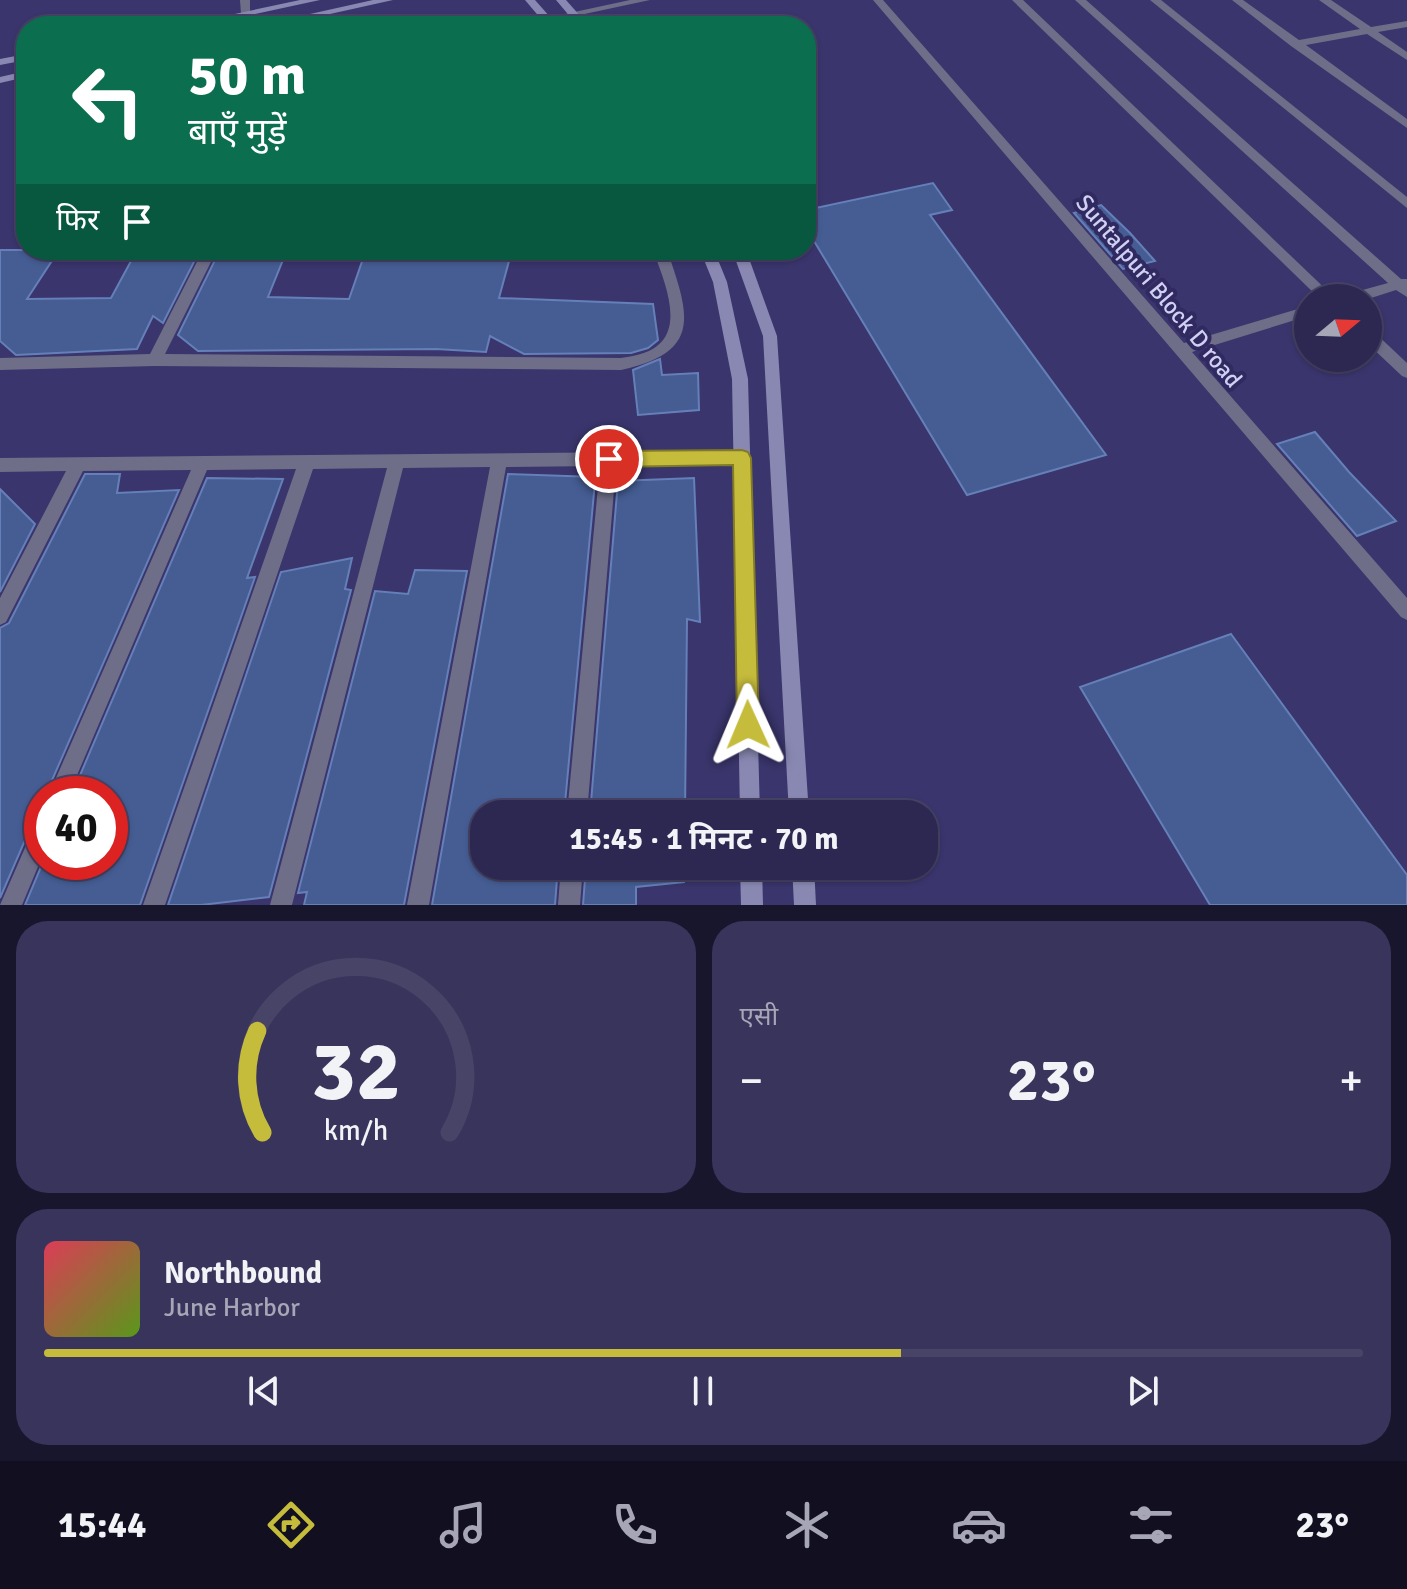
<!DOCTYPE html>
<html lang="hi">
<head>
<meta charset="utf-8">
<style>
	body { margin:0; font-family:Signika,"Noto Sans Devanagari",sans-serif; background:#38345b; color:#f1f3f6; height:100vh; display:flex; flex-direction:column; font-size:30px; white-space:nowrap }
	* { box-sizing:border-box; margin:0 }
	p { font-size:26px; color:#a6a6b7 }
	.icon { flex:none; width:44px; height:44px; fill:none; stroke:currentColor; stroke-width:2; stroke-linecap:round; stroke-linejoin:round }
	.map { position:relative; height:905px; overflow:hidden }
	.details { display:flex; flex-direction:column; gap:16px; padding:16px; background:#18162d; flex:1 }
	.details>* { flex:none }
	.top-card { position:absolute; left:16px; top:16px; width:800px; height:244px; border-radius:32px; box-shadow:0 2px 6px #0004,0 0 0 2px #484468; background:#0b6e4f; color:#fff; overflow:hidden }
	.needle { width:52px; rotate:71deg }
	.tools { position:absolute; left:1294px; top:284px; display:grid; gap:16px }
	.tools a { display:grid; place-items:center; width:88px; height:88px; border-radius:50%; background:#2c2851; box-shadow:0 2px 6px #0004,0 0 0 2px #484468; font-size:40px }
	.speed { position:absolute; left:24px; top:776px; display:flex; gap:16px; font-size:40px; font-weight:700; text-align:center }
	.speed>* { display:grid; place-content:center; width:104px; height:104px; border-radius:50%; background:#2c2851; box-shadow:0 2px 6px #0004,0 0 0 2px #484468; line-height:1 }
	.speed .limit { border:12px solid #d22; background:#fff; color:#111 }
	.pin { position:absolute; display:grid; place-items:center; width:68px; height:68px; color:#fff; margin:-34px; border:4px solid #fff; border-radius:50%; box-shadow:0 2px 8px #0007 }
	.me { position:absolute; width:88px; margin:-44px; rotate:359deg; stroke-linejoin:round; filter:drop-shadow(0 0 6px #0008) }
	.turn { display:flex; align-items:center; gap:28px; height:168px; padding:0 40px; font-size:36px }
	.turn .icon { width:104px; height:104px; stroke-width:2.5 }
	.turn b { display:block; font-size:56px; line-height:68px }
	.then { display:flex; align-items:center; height:76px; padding:0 40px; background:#0003; gap:16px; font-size:30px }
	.big { font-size:60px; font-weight:700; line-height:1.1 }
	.details .tile { flex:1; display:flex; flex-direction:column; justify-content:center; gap:12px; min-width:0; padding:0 28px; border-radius:32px; background:#38345b }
	.details .dial { align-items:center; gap:0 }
	.dial svg { height:208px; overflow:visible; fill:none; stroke:#484468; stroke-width:7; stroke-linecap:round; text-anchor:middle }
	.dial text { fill:#f1f3f6; stroke:none }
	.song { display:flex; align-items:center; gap:24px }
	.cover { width:96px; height:96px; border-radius:12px; background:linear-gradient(135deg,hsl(350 70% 55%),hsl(90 70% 35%)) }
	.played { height:8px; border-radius:4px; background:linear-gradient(90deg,#c6bc3c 65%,#484468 65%) }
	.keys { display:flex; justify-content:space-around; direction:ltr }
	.heat { display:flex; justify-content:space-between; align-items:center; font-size:44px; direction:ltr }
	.details .tiles { flex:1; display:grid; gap:16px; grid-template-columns:1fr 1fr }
	.tile:last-child { grid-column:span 2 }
	.trip { position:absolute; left:470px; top:800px; width:468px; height:80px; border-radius:32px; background:#2c2851; box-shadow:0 2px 6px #0004,0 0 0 2px #484468; font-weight:700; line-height:80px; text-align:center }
	.menu { display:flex; height:128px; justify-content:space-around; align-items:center; background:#121020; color:#a6a6b7 }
	.menu .icon { width:56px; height:56px }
	.menu .active { color:#c6bc3c }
	.menu b { font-size:36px; color:#f1f3f6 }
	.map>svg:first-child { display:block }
	.building { fill:#455d93; stroke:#657fb8; stroke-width:2 }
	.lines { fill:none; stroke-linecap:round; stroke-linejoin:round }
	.lane { fill:#6e6e89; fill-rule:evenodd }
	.street { fill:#6e6e89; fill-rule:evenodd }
	.secondary { fill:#8888b2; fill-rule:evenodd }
	.route { fill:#c6bc3c; stroke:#817a27; stroke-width:2 }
	.labels { text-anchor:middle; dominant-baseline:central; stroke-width:8; stroke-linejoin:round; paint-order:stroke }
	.street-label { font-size:24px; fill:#d0d0f2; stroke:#302a61 }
</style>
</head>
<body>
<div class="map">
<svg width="1407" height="905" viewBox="0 0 1407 905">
	<rect width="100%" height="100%" fill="#3a356c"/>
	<g class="building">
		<path d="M933,183L952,210L930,215L1106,455L967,495L814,241L806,242V210Z"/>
		<path d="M1101,205L1130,233L1155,261L1123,269L1074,213Z"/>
		<path d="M0,250H59L27,299L111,298L137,250H200L163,323L153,316L137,349L16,355L0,341Z"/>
		<path d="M220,250H287L268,297L349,299L366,250H512L499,298L653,304L658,340L648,348L631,353L524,354L490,336L486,352L436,349L198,351L178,335Z"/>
		<path d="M660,359L662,375L698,373L699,410L638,415L633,370Z"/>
		<path d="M1315,432L1349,472L1396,521L1357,536L1277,444Z"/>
		<path d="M85,474H120L117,493L179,490L46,794H42V818L32,824L0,898V628L9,623Z"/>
		<path d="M508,474L595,477V482L564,814H484V866H558L555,905H432Z"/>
		<path d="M207,478L283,479L247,578L255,577L140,905H25L43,862H110V794H72Z"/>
		<path d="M694,478L700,622L687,619L685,814H590L618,481Z"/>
		<path d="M0,489L35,524L0,592Z"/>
		<path d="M352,558L345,589L351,590L269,897L201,905H168L281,572Z"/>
		<path d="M415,570L467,571L404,905H304L307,892L298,893L375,591L408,594Z"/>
		<path d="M1231,634L1407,875V905H1210L1080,687Z"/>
		<path d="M586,866H685L684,882L636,887V905H583Z"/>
	</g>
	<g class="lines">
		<g class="lane">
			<path d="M630,0H650L547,22L542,19Z"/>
			<path d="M203,250H217L165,354L621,358C633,356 647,354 657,346C685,325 662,276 653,250H667C690,316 702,352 621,370L155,366L0,370V358L150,354Z"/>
		</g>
		<g class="street">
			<path d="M240,0H250V16L241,14Z"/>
			<path d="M873,0H883L1184,343L1308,306V316L1192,352L1407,598V620L1401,617Z"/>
			<path d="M1012,0H1023L1335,298H1319Z"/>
			<path d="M1075,0H1086L1401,279H1407V297L1396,290L1368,299L1346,298L1348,294L1388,283Z"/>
			<path d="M1150,0H1161L1407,197V208Z"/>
			<path d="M1232,0H1243L1299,40L1360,29L1319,0H1331L1371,27L1407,21V27L1378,32L1407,52V60L1367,34L1306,45L1407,119V128L1291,46Z"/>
			<path d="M1368,330L1373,331L1407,363V378L1402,376L1368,344Z"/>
			<path d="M742,451L748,453L750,458L748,463L742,465L616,466L587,814H567L600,466L506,467L429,905H407L490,467L403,468L292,905H270L387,468L313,469L165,905H143L296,469L207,470L69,794H49L191,470L83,471L6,622L0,625V598L66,471L0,472V458Z"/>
			<path d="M42,821V857L22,905H0L35,825Z"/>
			<path d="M561,866H583L580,905H558Z"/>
		</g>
		<g class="secondary">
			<path d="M300,0H320L199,26H178Z"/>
			<path d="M373,0H393L276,26H256Z"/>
			<path d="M525,0H535L558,26H547Z"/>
			<path d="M556,0H566L589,26H578Z"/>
			<path d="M26,54V60L0,65V59Z"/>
			<path d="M26,71V77L0,83V77Z"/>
			<path d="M700,250H714L727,282L748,379L760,814H740L732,379L713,282Z"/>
			<path d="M732,250H746L777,336L809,814H789L763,336Z"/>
			<path d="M740,866H762L763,905H741Z"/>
			<path d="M792,866H814L816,905H794Z"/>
		</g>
	</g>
	<path class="route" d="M742,450L748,452L751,458L759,725L756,733L748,736L740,733L737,725L733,465L609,467L603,465L600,459L603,454L609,451Z"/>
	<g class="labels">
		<g class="street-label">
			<text transform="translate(1159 291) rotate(50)">Suntalpuri Block D road</text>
		</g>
	</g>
</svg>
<div class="tools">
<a><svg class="needle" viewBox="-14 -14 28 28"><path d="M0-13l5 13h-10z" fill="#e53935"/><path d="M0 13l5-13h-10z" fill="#a6a6b7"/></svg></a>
</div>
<div class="speed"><div class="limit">40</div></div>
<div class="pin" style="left:609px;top:459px;background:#d93025"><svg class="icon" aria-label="arrive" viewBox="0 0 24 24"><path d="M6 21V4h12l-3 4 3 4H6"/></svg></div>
<svg class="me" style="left:748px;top:725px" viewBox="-20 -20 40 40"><path d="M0-17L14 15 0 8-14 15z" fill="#c6bc3c" stroke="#fff" stroke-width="4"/></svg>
<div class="trip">15:45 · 1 मिनट · 70 m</div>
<div class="top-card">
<div class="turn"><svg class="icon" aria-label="left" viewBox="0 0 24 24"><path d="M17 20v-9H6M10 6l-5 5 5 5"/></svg><div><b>50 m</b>बाएँ मुड़ें</div></div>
<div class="then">फिर<svg class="icon" aria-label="arrive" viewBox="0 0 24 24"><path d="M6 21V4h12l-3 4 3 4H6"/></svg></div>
</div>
</div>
<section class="details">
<div class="tiles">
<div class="tile dial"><svg viewBox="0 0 100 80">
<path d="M14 69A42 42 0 1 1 86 69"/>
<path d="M14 69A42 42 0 0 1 12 30" stroke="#c6bc3c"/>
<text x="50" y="56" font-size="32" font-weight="700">32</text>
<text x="50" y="72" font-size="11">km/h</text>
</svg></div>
<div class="tile"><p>एसी</p>
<div class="heat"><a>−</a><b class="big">23°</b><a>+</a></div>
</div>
<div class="tile">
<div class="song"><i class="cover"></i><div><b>Northbound</b><p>June Harbor</p></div></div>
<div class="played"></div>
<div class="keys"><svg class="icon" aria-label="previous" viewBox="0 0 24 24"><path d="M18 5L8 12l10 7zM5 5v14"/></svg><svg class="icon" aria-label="pause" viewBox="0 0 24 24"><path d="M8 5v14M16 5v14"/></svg><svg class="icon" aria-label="next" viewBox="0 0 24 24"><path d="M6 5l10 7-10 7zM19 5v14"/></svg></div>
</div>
</div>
</section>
<nav class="menu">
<b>15:44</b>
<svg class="icon active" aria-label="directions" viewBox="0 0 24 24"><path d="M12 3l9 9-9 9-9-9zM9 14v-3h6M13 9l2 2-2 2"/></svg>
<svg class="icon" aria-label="music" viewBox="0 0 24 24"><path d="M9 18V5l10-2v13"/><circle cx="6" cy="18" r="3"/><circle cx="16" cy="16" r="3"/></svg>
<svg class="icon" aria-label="phone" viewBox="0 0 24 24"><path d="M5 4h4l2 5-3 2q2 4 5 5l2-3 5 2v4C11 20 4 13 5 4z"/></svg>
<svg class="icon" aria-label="climate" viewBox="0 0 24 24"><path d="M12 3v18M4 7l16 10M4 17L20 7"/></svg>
<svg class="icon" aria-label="car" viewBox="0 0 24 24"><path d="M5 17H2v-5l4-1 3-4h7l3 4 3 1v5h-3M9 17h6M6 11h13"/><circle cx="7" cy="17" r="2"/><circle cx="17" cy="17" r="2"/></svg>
<svg class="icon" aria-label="filters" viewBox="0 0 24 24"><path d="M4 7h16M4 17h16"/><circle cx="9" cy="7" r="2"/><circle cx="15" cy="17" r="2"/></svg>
<b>23°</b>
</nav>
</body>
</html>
